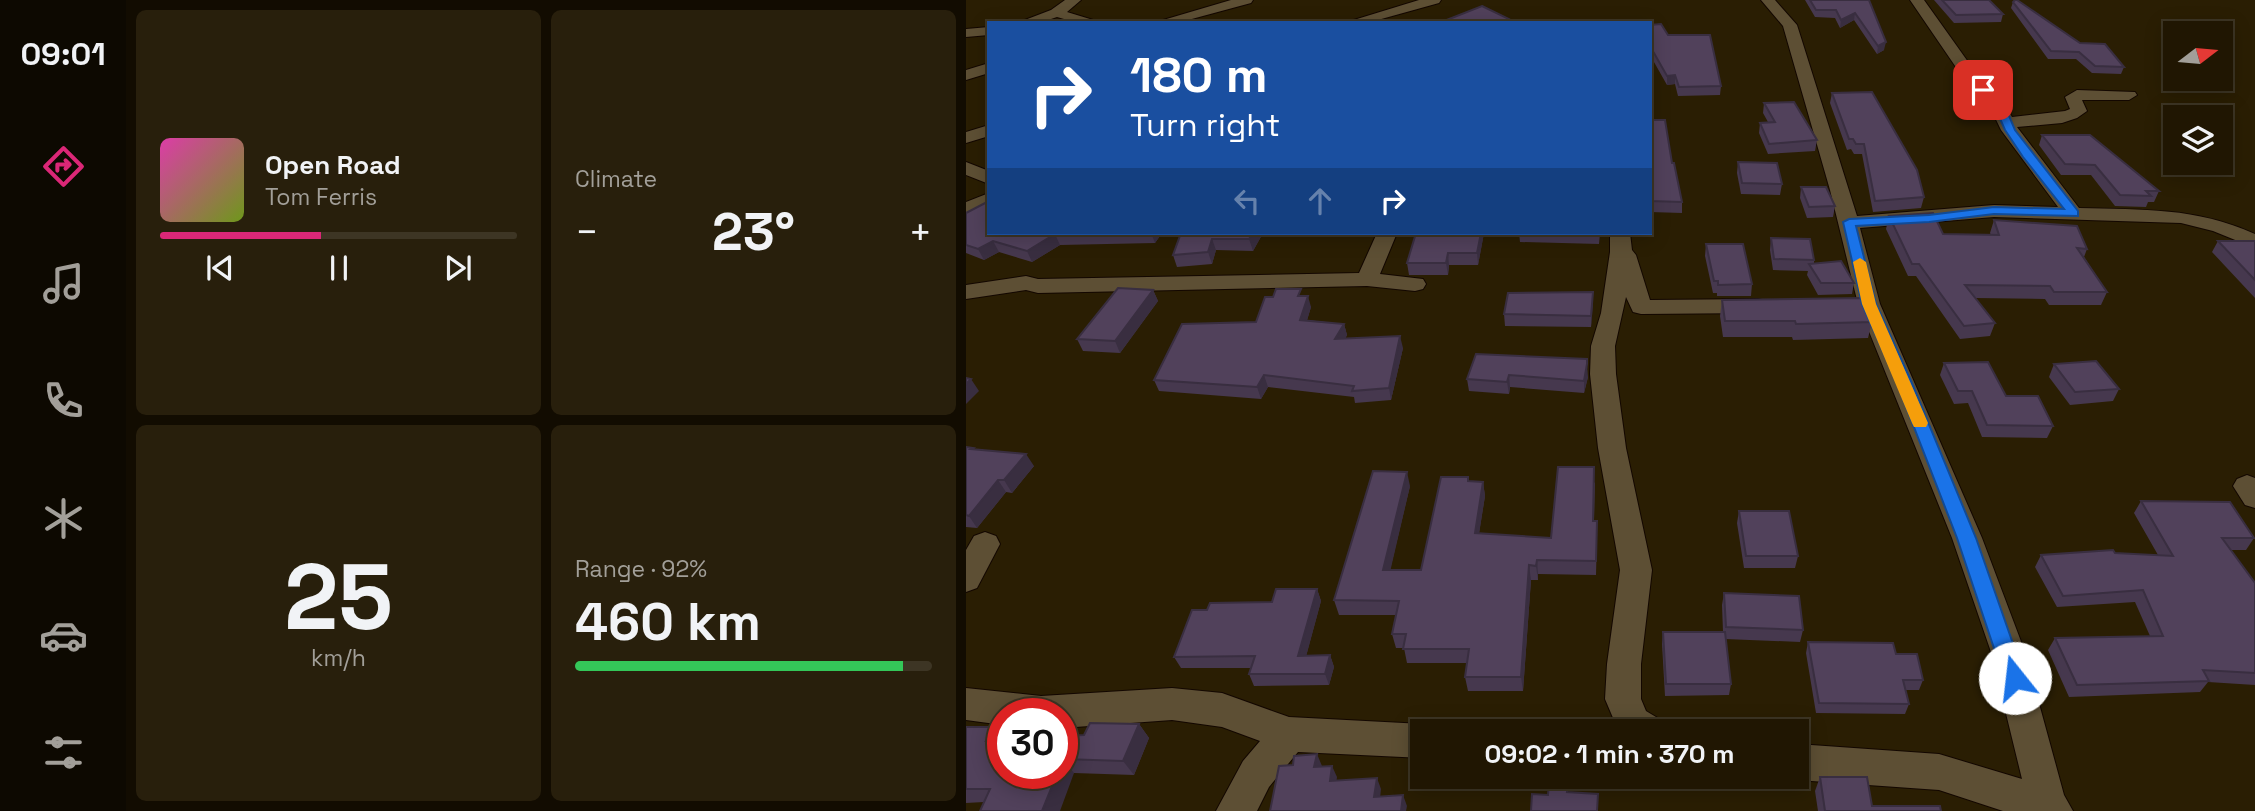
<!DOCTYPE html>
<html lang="en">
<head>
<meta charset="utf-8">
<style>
	body { margin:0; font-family:"Space Grotesk",sans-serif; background:#281f0c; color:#f1f3f6; height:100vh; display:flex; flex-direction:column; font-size:26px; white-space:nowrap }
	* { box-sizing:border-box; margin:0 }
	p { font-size:23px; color:#a29f99 }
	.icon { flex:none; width:38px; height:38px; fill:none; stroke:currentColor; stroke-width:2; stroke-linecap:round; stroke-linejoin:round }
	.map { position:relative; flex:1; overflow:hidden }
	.panel { display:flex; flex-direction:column; gap:10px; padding:10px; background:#120c01; width:840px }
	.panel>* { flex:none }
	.guide { position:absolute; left:21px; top:21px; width:665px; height:214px; border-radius:0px; box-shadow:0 4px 18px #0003,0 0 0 2px #3d3524; background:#1a4fa0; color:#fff; overflow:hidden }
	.needle { width:46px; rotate:74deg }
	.tools { position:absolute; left:1197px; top:21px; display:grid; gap:14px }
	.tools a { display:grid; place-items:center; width:70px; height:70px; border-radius:0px; background:#201602; box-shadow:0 4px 18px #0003,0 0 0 2px #3d3524; font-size:35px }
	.speed { position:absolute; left:21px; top:698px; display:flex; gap:14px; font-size:35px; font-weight:700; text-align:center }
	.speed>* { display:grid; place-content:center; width:91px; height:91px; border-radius:50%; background:#201602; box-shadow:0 4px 18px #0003,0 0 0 2px #3d3524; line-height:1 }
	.speed .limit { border:10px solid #d22; background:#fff; color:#111 }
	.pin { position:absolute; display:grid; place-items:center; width:60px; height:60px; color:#fff; margin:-30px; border-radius:14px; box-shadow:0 4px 10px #0006 }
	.me { position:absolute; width:77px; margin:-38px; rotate:344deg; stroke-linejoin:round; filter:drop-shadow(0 0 5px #0008) }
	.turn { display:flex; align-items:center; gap:24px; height:147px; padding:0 28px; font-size:32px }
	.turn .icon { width:91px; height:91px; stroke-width:2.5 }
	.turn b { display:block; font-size:49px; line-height:60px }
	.lanes { display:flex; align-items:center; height:66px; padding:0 28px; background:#0003; justify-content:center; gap:35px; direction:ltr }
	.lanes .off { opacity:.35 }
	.big { font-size:52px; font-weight:600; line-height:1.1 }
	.panel .widget { flex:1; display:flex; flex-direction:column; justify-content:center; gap:10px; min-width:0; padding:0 24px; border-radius:10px; background:#281f0c }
	.panel .dial { align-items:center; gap:0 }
	.dial b { font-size:91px; line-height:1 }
	.song { display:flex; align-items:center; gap:21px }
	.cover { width:84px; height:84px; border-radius:10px; background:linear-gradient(135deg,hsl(320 70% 55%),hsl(80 70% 35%)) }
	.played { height:7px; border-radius:4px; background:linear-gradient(90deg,#db2777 45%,#3d3524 45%) }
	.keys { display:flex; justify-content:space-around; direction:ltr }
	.heat { display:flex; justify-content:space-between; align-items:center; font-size:38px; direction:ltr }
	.charge { height:10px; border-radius:5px; background:linear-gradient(90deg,#34c759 92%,#3d3524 0) }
	.panel .tiles { flex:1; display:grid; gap:10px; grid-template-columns:repeat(2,1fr) }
	.trip { position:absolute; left:444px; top:719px; width:399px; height:70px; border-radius:0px; background:#201602; box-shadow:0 4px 18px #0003,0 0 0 2px #3d3524; font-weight:600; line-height:70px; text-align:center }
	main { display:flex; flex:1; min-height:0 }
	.menu { display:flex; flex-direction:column; width:126px; justify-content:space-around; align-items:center; background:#0d0901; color:#a29f99 }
	.menu .icon { width:49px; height:49px }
	.menu .current { color:#db2777 }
	.menu b { font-size:32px; color:#f1f3f6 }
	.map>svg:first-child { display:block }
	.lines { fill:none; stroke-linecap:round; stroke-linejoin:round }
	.street-casing { stroke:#130700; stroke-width:2 }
	.street { fill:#5d4f34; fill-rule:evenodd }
	.wall { fill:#46384e }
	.shaded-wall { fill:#392e40 }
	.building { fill:#51415b; stroke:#392e40; stroke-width:2 }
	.route { fill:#1a73e8; stroke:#114b97; stroke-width:2 }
	.slow { fill:#f59e0b }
</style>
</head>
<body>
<main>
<nav class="menu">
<b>09:01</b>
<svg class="icon current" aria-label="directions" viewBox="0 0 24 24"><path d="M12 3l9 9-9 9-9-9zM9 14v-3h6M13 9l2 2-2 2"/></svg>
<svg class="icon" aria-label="music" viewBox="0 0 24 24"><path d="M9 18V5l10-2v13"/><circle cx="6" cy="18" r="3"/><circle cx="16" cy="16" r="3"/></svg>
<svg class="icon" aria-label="phone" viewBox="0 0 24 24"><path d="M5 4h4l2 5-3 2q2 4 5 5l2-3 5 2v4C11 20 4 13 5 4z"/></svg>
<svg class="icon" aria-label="climate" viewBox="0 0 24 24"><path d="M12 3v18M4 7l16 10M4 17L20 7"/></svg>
<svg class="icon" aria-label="car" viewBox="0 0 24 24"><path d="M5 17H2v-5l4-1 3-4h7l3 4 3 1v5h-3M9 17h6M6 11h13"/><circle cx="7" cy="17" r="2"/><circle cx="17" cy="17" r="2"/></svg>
<svg class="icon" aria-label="filters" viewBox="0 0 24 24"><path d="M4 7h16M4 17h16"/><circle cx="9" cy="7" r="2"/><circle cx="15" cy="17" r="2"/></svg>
</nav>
<section class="panel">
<div class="tiles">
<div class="widget">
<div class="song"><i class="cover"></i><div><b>Open Road</b><p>Tom Ferris</p></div></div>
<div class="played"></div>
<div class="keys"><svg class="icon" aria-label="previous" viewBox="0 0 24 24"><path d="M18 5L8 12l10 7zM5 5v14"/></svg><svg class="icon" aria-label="pause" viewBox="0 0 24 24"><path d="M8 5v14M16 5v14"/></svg><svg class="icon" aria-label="next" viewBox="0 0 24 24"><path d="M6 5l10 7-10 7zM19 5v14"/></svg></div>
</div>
<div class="widget"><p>Climate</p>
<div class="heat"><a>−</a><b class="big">23°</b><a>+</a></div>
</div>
<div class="widget dial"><b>25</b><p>km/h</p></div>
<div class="widget"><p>Range · 92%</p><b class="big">460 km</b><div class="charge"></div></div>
</div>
</section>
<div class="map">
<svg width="1289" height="811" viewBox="0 0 1289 811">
	<rect width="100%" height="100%" fill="#2a1e03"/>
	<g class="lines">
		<g class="street-casing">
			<g id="street">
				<path d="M99,0H115L101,12L137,23H112L91,17L73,23H51L85,10Z"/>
				<path d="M265,0H287L285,3L211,23H187Z"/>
				<path d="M453,0H475L473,3L401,23H378Z"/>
				<path d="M795,0H809L831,25L891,216L1028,205L1092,207L1035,130L1022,103L998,79L944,0H958L1010,73L1035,98L1046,117L1099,111L1104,109L1099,97L1111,90L1169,92L1171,95L1163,100H1116L1121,111L1111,118L1096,123L1051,127L1113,208C1178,210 1229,207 1289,234V248L1247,231L1215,223L1028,217L894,228L914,304L1016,538L1059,652L1098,795L1107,811H1037L973,790L831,780L823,777H831V744L973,754L1056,779L1025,652L986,538L892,304L864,190L817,26Z"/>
				<path d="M23,27V35L0,37V29Z"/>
				<path d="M23,63V73L0,80V70Z"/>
				<path d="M23,125V136L0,143V132Z"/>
				<path d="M0,162L23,171V184L0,175Z"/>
				<path d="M23,193V206L0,215V202Z"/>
				<path d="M411,233H431L414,274L457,279L460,284L457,289L449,291L401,286L72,293L60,290L0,299V285L60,276L72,279L393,273Z"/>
				<path d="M644,233H664L666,250L670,255L684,300L792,299L800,301L804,306L800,311L792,313L675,314L667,312L660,297L649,346L650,374L660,448L686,570L675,664V699L680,711L695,720L700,732H653L639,699L641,664L654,570L632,448L624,374L625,346L635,313L644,252Z"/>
				<path d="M1281,475L1289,478V508L1279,505L1267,486L1271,479Z"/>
				<path d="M19,532L30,536L34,544L11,588L0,592V550L8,536Z"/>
				<path d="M0,688L75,696L206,688L256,693L323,717L457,724L471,732H457V758L332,752L303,787L291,811H250L277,761L294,741L256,727L206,720L96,728V714H37V725L0,720Z"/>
			</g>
		</g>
		<use href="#street" class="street"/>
	</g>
	<g class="wall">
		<path d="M839,0H903L918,50L911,54L888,20L874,28L869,18L849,17Z"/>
		<path d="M968,0H1023L1037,14L1035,22L988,23Z"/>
		<path d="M1047,2L1114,43L1158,67L1155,74L1126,73L1110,59H1082L1045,8Z"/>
		<path d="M684,25L702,35L755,86L754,95L712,96L709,84L701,85L684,55Z"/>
		<path d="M866,93L958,197L955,208L907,212L896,154H888L885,149L881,150L864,103Z"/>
		<path d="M798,103L851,140L849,151L802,154L793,133L794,123L802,122L797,113Z"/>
		<path d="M684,120L706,163L716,202V213L684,212Z"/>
		<path d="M1076,135L1193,191L1188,202H1182L1180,207L1149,206L1125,175H1095L1073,145Z"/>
		<path d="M772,162L816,184L814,195L775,194L771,173Z"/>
		<path d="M835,187L869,206L867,217L841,218L834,198Z"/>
		<path d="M0,213L23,233H196L189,243L94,245L66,262L33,252L18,260L0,253Z"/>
		<path d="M923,216L977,234L1025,235L1024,233L1028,220L1121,249L1118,257L1141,292L1135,305H1083L1079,299L1009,298L1029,323L1024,336L994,339L950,276H942L920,229Z"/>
		<path d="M215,233H297L287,251L250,250L246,264L211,267L207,255Z"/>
		<path d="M450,233H518L512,265H483L482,275H443L441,263Z"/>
		<path d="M553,233H634L633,244L554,242Z"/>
		<path d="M805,238L848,260V264L888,283L886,294L852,295L841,275L842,271L807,270L804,250Z"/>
		<path d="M1252,241H1289V298L1246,252Z"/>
		<path d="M740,244L786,284L785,296H751V293H747L739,256Z"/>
		<path d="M187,290L192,301L154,353L117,351L111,339Z"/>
		<path d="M627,292L625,327L539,326L538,314Z"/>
		<path d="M337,296L345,307L341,320L378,324L381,335L379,339L437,348L425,400L389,403L388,397L302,387L295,399L193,391L188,380L290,322L307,297Z"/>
		<path d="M756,300L906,322L902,338L827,340L826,337H757L754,316Z"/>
		<path d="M510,354L622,377L618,393L544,387L543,394L503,391L501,379Z"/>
		<path d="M978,363L1040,396L1087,426L1081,438L1016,437L1002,403L988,404L974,375Z"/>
		<path d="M1088,364L1153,389L1147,401L1104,405L1083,377Z"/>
		<path d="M0,447L7,448L8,450L68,466L46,493L40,492L11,528L0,527Z"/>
		<path d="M502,477L503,481L517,482L519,496L513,533L585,538L629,482L628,521L631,535L630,575L572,574V580H565L557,691H502L499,677L501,663H441L438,648H430L426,634L430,615H373L368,600L444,486L424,570H455Z"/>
		<path d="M1175,501L1288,538L1280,550H1265L1289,583V685L1242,682L1234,692L1103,697L1082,650L1089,638L1184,636L1169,602L1091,607L1069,567L1075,555L1149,553L1192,555L1168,513Z"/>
		<path d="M773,511L832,556L829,568H778L771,523Z"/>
		<path d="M351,589L355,601L340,656L364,655L368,667L363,685L288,686L283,674L285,668H215L208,657L241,610L306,602Z"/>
		<path d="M758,593L837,630L834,642L759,639L765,684L763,695L699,696L696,644L697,632H757L756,605Z"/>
		<path d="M842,642L930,654L957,680L953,690H939L943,704L939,714L850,713L840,653Z"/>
		<path d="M173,724L183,738L168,775L108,773L18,802L0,803V727L37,774L96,736L118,735Z"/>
		<path d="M854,777L906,806L975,811H852L849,791Z"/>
	</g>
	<g class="shaded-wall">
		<path d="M889,13L888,20L874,28L875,20Z"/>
		<path d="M920,42L918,50L911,54L912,46Z"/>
		<path d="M709,75V84L701,85V76Z"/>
		<path d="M185,233H196L189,243Z"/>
		<path d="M287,233H297L287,251L283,239Z"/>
		<path d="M515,233H518L512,265L511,253Z"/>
		<path d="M89,234L94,245L66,262L61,251Z"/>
		<path d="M246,239L250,250L246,264L242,252Z"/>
		<path d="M27,241L33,252L18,260L12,249Z"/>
		<path d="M482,253L483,265L482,275L480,263Z"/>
		<path d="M187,290L192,301L154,353L149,341Z"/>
		<path d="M627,292V304L625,327V316Z"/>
		<path d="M342,296L345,307L338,331L334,320Z"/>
		<path d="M378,324L381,335L372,351L369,339Z"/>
		<path d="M434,336L437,348L425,400L423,388Z"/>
		<path d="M621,364L622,377L618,393V381Z"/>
		<path d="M298,375L302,387L295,399L291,387Z"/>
		<path d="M543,375L544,387L543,394L541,382Z"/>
		<path d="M5,379L13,391L0,404V384Z"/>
		<path d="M60,454L68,466L46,493L38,480Z"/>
		<path d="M441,472L444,486L421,585L417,570Z"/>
		<path d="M32,480L40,492L11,528L3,516Z"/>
		<path d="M517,482L519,496L511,547L509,533Z"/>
		<path d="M571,560L572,574V580L570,566Z"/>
		<path d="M563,565L565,580L557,691L555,677Z"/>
		<path d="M351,589L355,601L337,668L332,656Z"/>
		<path d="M364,655L368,667L363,685L359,674Z"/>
		<path d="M173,724L183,738L168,775L157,761Z"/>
		<path d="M28,727L37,736V748L20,741Z"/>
		<path d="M351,754L356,766L353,779L348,767Z"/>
		<path d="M97,759L108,773L94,811H76L91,774H96Z"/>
		<path d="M366,766L371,777L369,792L364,781Z"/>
		<path d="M411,778L415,789L413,808L408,797Z"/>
		<path d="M437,795L441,806L440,811H435Z"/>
	</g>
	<g class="building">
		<path d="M844,0H903L920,42L912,46L889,13L875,20L870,10H850Z"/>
		<path d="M976,0H1023L1037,14L990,15Z"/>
		<path d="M1049,0H1051L1114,43L1139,44L1158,67L1129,66L1113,52L1085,51L1047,2Z"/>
		<path d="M516,6L543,19L540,23H473Z"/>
		<path d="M695,24L702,35H744L755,86L713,87L709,75L701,76L684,46V25Z"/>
		<path d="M906,92L951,170L958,197L909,201L898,144H890L887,139H883L866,93Z"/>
		<path d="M828,102L851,140L803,144L794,123L809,122L798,103Z"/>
		<path d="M684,120H699L706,163H708L716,202L684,201Z"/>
		<path d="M1076,135H1124L1193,191H1180L1185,196L1154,195L1129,165L1099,164Z"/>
		<path d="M772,162L811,163L816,184L776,183Z"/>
		<path d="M835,187H860L869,206L843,207Z"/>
		<path d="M23,201V233H152L89,234L61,251L27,241L12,249L0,245V213Z"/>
		<path d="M967,213L977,234L1033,235L1028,220L1111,226L1121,249L1111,248L1141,292H1088L1084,286L999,285L1029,323L998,326L953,264H946L923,216Z"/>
		<path d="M215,233H287L283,239H246L242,252L207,255Z"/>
		<path d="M450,233H515L511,253H482L480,263H441Z"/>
		<path d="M805,238L844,239L848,260L808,259Z"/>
		<path d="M1252,241H1289V280Z"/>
		<path d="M740,244H777L786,284L752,285V281H748Z"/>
		<path d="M875,261L888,283H855L843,264Z"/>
		<path d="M152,288L187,290L149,341L111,339Z"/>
		<path d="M310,289H335L332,296H342L334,320L378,324L369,339L434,336L423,388L386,391L388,386L298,375L291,387L188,380L216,324L290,322L299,297H307Z"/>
		<path d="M627,292L625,316L538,314L542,293Z"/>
		<path d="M896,298L906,322L830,324L829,321H759L756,300Z"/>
		<path d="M510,354L621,359V364L618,381L543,375L541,382L501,379Z"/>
		<path d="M1130,361L1153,389L1109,392L1088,364Z"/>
		<path d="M1022,362L1040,396H1072L1087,426L1021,425L1006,391H992L978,363Z"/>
		<path d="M0,378L5,379L0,384Z"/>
		<path d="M0,447L7,448L5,449L60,454L38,480H32L3,516L0,515Z"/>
		<path d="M592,467H628L627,521H631L630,561L571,560L570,566L563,565L555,677H499L503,649H437L440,634H426L433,601L368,600L407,471L441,472L417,570H455L475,477H502V481L517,482L509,533L585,538Z"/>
		<path d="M1175,501L1264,502L1288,538H1256L1289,583V673L1237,670L1243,681L1111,685L1089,638L1197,636L1177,590L1097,596L1075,555L1147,550L1149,553L1207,556Z"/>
		<path d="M773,511H823L832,556H780Z"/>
		<path d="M310,589H351L332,656L364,655L359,674H283L289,656L208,657L226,610H241L244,603L306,602Z"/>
		<path d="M758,593L833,596L837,630L760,627Z"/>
		<path d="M697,632H759L765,684H700Z"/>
		<path d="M842,642L927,643L930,654H951L957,680H937L943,704L853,703Z"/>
		<path d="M124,723L173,724L157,761L97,759L96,760V736L118,735Z"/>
		<path d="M0,727H28L20,741L37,740V774H91L76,811H14L24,789H0Z"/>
		<path d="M351,754L348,767L366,766L364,781L411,778L408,797L437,795L435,811H304L313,766L327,765L328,756Z"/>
		<path d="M854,777H901L906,806H974L975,811H859Z"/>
		<path d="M583,781L602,782L601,792L632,794L631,811H565L566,794L582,795Z"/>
	</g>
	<path class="route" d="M1017,87L1041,111L1049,130L1112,211V216L1028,214L963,222L890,226L910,304L945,381L1010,538L1059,678L1056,684L1049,687L1041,684L1038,678L991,538L930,381L896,304L877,222L883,219L963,215L1028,207L1098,209L1057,157L1039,130L1032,114L1012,90Z"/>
	<path class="slow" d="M894,258L900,262L910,304L962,423L960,427H948L946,423L896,304L887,262Z"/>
</svg>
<div class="tools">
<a><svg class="needle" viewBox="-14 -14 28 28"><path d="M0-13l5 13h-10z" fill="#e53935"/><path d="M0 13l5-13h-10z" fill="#a29f99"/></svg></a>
<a><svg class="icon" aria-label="layers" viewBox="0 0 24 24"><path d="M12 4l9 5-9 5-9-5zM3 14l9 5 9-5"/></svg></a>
</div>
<div class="speed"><div class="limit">30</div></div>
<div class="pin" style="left:1017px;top:90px;background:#d93025"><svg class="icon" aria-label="arrive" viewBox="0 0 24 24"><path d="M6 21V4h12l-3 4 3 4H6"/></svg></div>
<svg class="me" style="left:1049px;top:678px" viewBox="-20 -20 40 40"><circle r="19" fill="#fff"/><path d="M0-13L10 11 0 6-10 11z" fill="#1a73e8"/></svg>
<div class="trip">09:02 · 1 min · 370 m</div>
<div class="guide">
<div class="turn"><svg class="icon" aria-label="right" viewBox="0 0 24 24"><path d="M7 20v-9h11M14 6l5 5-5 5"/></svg><div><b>180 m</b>Turn right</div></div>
<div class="lanes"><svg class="icon off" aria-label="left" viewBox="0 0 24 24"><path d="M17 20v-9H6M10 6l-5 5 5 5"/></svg><svg class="icon off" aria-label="ahead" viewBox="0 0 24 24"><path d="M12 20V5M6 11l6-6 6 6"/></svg><svg class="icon" aria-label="right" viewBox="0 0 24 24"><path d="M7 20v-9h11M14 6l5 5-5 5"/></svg></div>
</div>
</div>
</main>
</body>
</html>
